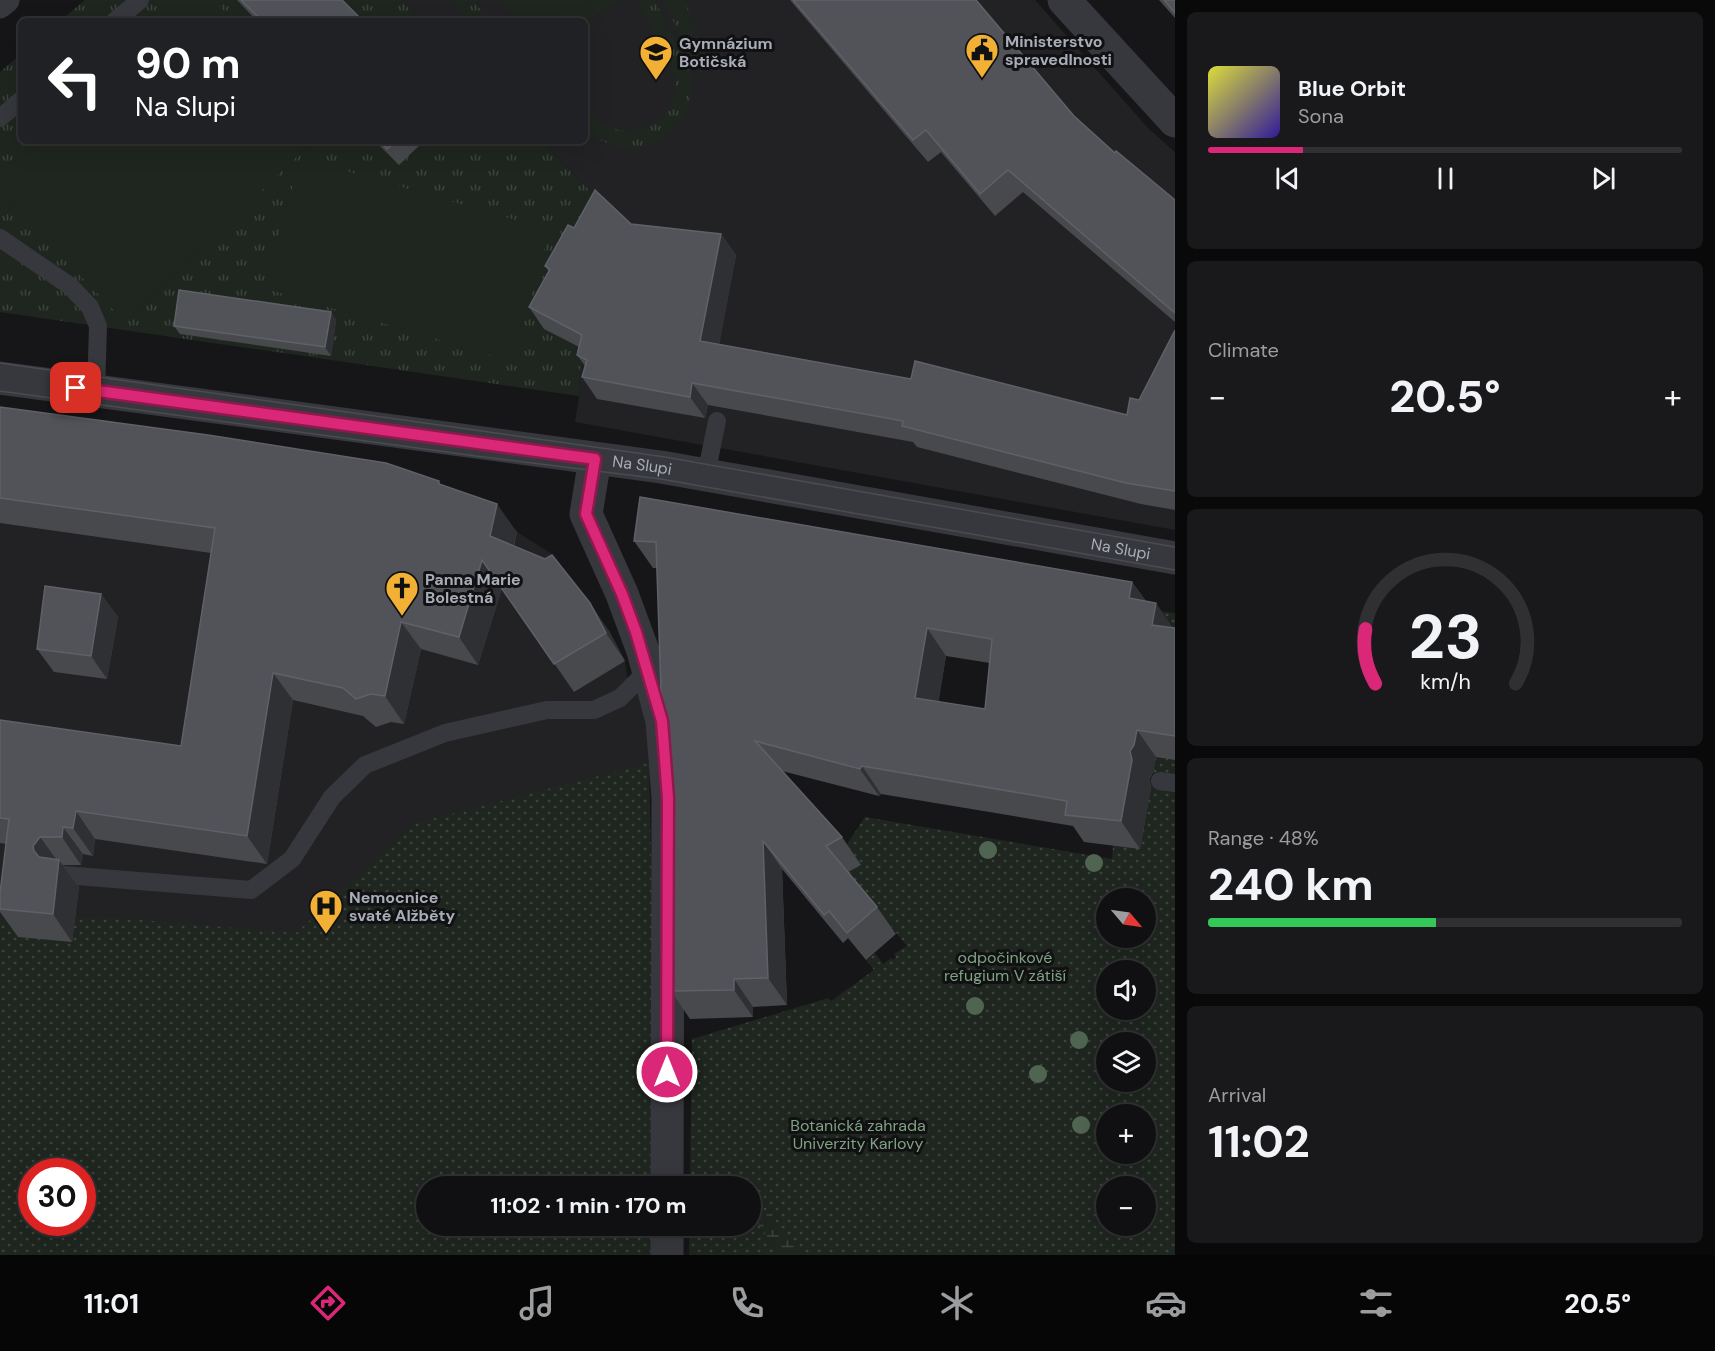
<!DOCTYPE html>
<html lang="en">
<head>
<meta charset="utf-8">
<style>
	body { margin:0; font-family:"DM Sans",sans-serif; background:#19191b; color:#f1f3f6; height:100vh; display:flex; flex-direction:column; font-size:22px; white-space:nowrap }
	* { box-sizing:border-box; margin:0 }
	p { font-size:20px; color:#9c9d9f }
	.icon { flex:none; width:33px; height:33px; fill:none; stroke:currentColor; stroke-width:2; stroke-linecap:round; stroke-linejoin:round }
	.map { position:relative; flex:1; overflow:hidden }
	.panel { display:flex; flex-direction:column; gap:12px; padding:12px; background:#09090a; width:540px }
	.panel>* { flex:none }
	.guide { position:absolute; left:18px; top:18px; width:570px; height:126px; border-radius:9px; box-shadow:0 6px 24px #0002,0 0 0 2px #303032; background:#202124; color:#fff; overflow:hidden }
	.needle { width:39px; rotate:119deg }
	.buttons { position:absolute; left:1096px; top:888px; display:grid; gap:12px }
	.buttons a { display:grid; place-items:center; width:60px; height:60px; border-radius:50%; background:#101012; box-shadow:0 6px 24px #0002,0 0 0 2px #303032; font-size:30px }
	.speed { position:absolute; left:18px; top:1158px; display:flex; gap:12px; font-size:30px; font-weight:700; text-align:center }
	.speed>* { display:grid; place-content:center; width:78px; height:78px; border-radius:50%; background:#101012; box-shadow:0 6px 24px #0002,0 0 0 2px #303032; line-height:1 }
	.speed .limit { border:9px solid #d22; background:#fff; color:#111 }
	.pin { position:absolute; display:grid; place-items:center; width:51px; height:51px; color:#fff; margin:-26px; border-radius:12px; box-shadow:0 3px 9px #0006 }
	.me { position:absolute; width:66px; margin:-33px; rotate:0deg; stroke-linejoin:round; filter:drop-shadow(0 0 4px #0008) }
	.turn { display:flex; align-items:center; gap:21px; height:126px; padding:0 18px; font-size:27px }
	.turn .icon { width:78px; height:78px; stroke-width:2.5 }
	.turn b { display:block; font-size:42px; line-height:51px }
	.big { font-size:45px; font-weight:700; line-height:1.1 }
	.panel .tile { flex:1; display:flex; flex-direction:column; justify-content:center; gap:9px; min-width:0; padding:0 21px; border-radius:9px; background:#19191b }
	.panel .dial { align-items:center; gap:0 }
	.dial svg { height:156px; overflow:visible; fill:none; stroke:#303032; stroke-width:7; stroke-linecap:round; text-anchor:middle }
	.dial text { fill:#f1f3f6; stroke:none }
	.song { display:flex; align-items:center; gap:18px }
	.cover { width:72px; height:72px; border-radius:9px; background:linear-gradient(135deg,hsl(60 70% 55%),hsl(250 70% 35%)) }
	.played { height:6px; border-radius:3px; background:linear-gradient(90deg,#db2777 20%,#303032 20%) }
	.keys { display:flex; justify-content:space-around; direction:ltr }
	.heat { display:flex; justify-content:space-between; align-items:center; font-size:33px; direction:ltr }
	.charge { height:9px; border-radius:4px; background:linear-gradient(90deg,#34c759 48%,#303032 0) }
	.trip { position:absolute; left:416px; top:1176px; width:345px; height:60px; border-radius:30px; background:#101012; box-shadow:0 6px 24px #0002,0 0 0 2px #303032; font-weight:700; line-height:60px; text-align:center }
	.tab-bar { display:flex; height:96px; justify-content:space-around; align-items:center; background:#060607; color:#9c9d9f }
	.tab-bar .icon { width:42px; height:42px }
	.tab-bar .current { color:#db2777 }
	.tab-bar b { font-size:27px; color:#f1f3f6 }
	main { display:flex; flex:1; min-height:0 }
	.map>svg:first-child { display:block }
	.built { fill:#222225; fill-rule:evenodd }
	.grass { fill:url(#grass-dots); fill-rule:evenodd }
	.wetland { fill:url(#wetland-marsh) }
	.park { fill:url(#park-tufts) }
	.pitch { fill:#1e261f }
	.lines { fill:none; stroke-linecap:round; stroke-linejoin:round }
	.service { stroke:#37383d; stroke-width:18 }
	.pedestrian { stroke:#37383d; stroke-width:27 }
	.minor { stroke:#37383d; stroke-width:33 }
	.tertiary { stroke:#37383d; stroke-width:33 }
	.tram { stroke:#4a4c52; stroke-width:1.5 }
	.tree { fill:#506452 }
	.wall { fill:#47494d; fill-rule:evenodd }
	.shaded-wall { fill:#2f3033 }
	.building { fill:#525359; stroke:#5f6168; stroke-width:1.5; fill-rule:evenodd }
	.route-casing { stroke:#8e194d; stroke-width:15 }
	.route { stroke:#db2777; stroke-width:10 }
	.labels { text-anchor:middle; dominant-baseline:central; stroke-width:6; stroke-linejoin:round; paint-order:stroke }
	.poi-label { font-size:16px; font-weight:bold; fill:#a8adb8; stroke:#111113; text-anchor:start }
	.street-label { font-size:16px; fill:#a8adb8; stroke:#111113 }
	.park-label { font-size:16px; fill:#7fa381; stroke:#111113 }
</style>
</head>
<body>
<main>
<div class="map">
<svg width="1175" height="1255" viewBox="0 0 1175 1255">
	<defs>
		<pattern id="grass-dots" width="8" height="8" patternUnits="userSpaceOnUse" patternTransform="scale(1.5)"><rect width="8" height="8" fill="#1e261f"/><path d="M2 2h.1M6 6h.1" fill="none" stroke="#3c433d" stroke-width="1.8" stroke-linecap="round"/></pattern>
		<pattern id="wetland-marsh" width="20" height="14" patternUnits="userSpaceOnUse" patternTransform="scale(1.5)"><rect width="20" height="14" fill="#1e261f"/><path d="M1 5h8M5 5V1M11 12h8M15 12V8" fill="none" stroke="#3c433d"/></pattern>
		<pattern id="park-tufts" width="24" height="20" patternUnits="userSpaceOnUse" patternTransform="scale(1.5)"><rect width="24" height="20" fill="#1e261f"/><path d="M3 7l-1-3M5 7V3M7 7l1-3M15 17l-1-3M17 17v-4M19 17l1-3" fill="none" stroke="#3c433d"/></pattern>
	</defs>
	<rect width="100%" height="100%" fill="#161618"/>
	<g class="built">
		<path d="M401,0H1035L1147,127L1175,152V530L575,422L579,396L580,369L588,352L610,211L541,141H585V21H421Z"/>
		<path d="M0,432L517,532L552,554L548,559L571,583L609,631L625,661L627,677L647,702L656,1107L426,1186V1226L0,1255ZM32,1172H82V1222H32Z"/>
	</g>
	<g class="grass">
		<path d="M1152,610L1175,613V1255H689V1226H750V1186H690L692,1039L828,998L831,1001L874,970L866,960L875,953L883,964L891,958L893,960L896,957L894,954L907,946L847,873L845,847L865,817L1112,859L1114,833ZM1107,898H1146V938H1107ZM1107,970H1146V1010H1107ZM1107,1042H1146V1082H1107ZM1107,1114H1146V1154H1107ZM1107,1186H1146V1226H1107Z"/>
		<path d="M649,763L656,1107L655,1186H426V1226H655V1255H0V919L116,918L296,933L416,823ZM32,1172H82V1222H32Z"/>
	</g>
	<path class="wetland" d="M769,1212L801,1255H781L756,1221Z"/>
	<g class="park">
		<path d="M85,0H401L421,21H60Z"/>
		<path d="M448,0H471L493,21H470Z"/>
		<path d="M637,0H654C668,26 692,59 691,89C691,123 659,147 627,148C612,148 596,138 585,130V108C594,117 603,126 615,129C646,137 679,112 675,79C672,57 648,21 637,0Z"/>
		<path d="M662,0H683L699,30L683,39Z"/>
		<path d="M21,54V141H541L610,211L545,329L588,352L580,369L579,396L0,312V72Z"/>
	</g>
	<g class="pitch">
		<path d="M181,0H213L234,21H159Z"/>
		<path d="M502,0H620L585,23V21H516Z"/>
		<path d="M34,141H313L125,322L0,192V173Z"/>
		<path d="M301,158L550,230L512,361L263,288Z"/>
	</g>
	<g class="lines">
		<g class="service">
			<path d="M115,21L140,0"/>
			<path d="M0,118L21,100"/>
			<path d="M0,238L70,286L90,307L98,326L96,391"/>
			<path d="M706,475L717,421"/>
			<path d="M1160,781L1175,783"/>
			<path d="M64,875L251,890L292,859L332,797L365,765L445,733L547,710H594L620,698L648,670"/>
		</g>
		<path class="pedestrian" d="M0,5L6,0"/>
		<g class="minor">
			<path d="M595,459L586,514L622,594L643,651L662,721L668,798L667,1186"/>
			<path d="M667,1255V1226"/>
		</g>
		<g class="tertiary">
			<path d="M1064,0L1175,121"/>
			<path id="s1" d="M0,378L661,467L1175,558"/>
		</g>
		<g class="tram">
			<path d="M0,363L665,457L1175,547"/>
			<path d="M0,391L476,456L661,479L1175,570"/>
		</g>
	</g>
	<g class="tree">
		<circle cx="988" cy="850" r="9"/>
		<circle cx="1094" cy="863" r="9"/>
		<circle cx="975" cy="1006" r="9"/>
		<circle cx="1079" cy="1040" r="9"/>
		<circle cx="1038" cy="1074" r="9"/>
		<circle cx="1081" cy="1125" r="9"/>
	</g>
	<g class="wall">
		<path d="M237,0H342L363,21H257Z"/>
		<path d="M790,0H976L1074,116L1115,153L1175,200V322L1023,192L995,216L941,152L928,162Z"/>
		<path d="M1159,0H1175V18Z"/>
		<path d="M375,141H424L399,165Z"/>
		<path d="M631,224L721,234L736,255L719,344L911,379L1127,415L1139,400L1175,330V510L1141,504L917,447L913,442L708,405L705,418L597,399L582,377L585,366L577,355L579,347L544,329L529,307L549,272L545,266L574,228Z"/>
		<path d="M331,312L336,320L331,356L180,334L174,326Z"/>
		<path d="M0,407L443,485L517,532L514,546L609,631L625,661L574,692L502,588L478,665L421,649L404,724L391,722L376,727L363,716L293,700L267,864L95,839L93,856L83,854L81,865H63L79,887L72,942L18,937L0,912V893L6,844L0,843V720L181,746L211,553L0,523Z"/>
		<path d="M640,497L1132,582L1146,601L1173,628H1175V760L1156,757L1153,772L1149,779L1151,787L1140,849L1084,842L1073,826L881,794L879,796L782,771L842,837L861,865L848,872L877,907L896,934L866,960L848,938L843,943L782,869L787,1005L753,1007V1017L690,1019L671,991L667,769L657,568H653L634,541ZM946,656L990,663L985,709L938,702Z"/>
		<path d="M101,594L118,617L107,679L54,672L37,649Z"/>
	</g>
	<g class="shaded-wall">
		<path d="M721,234L736,255L716,363L700,341Z"/>
		<path d="M331,312L336,320L331,356L325,347Z"/>
		<path d="M692,383L708,405L705,418L690,397Z"/>
		<path d="M497,504L517,532L509,564L490,536Z"/>
		<path d="M482,560L502,588L478,665L459,637Z"/>
		<path d="M1132,582L1152,610L1129,598Z"/>
		<path d="M101,594L118,617L107,679L91,656Z"/>
		<path d="M590,603L609,631L625,661L606,633Z"/>
		<path d="M1156,603L1175,631L1152,625Z"/>
		<path d="M401,622L421,649L404,724L385,696Z"/>
		<path d="M927,628L946,656L935,726L915,698Z"/>
		<path d="M273,673L293,700L267,864L247,836Z"/>
		<path d="M1137,730L1156,757L1153,772L1149,779L1151,787L1140,849L1121,821L1130,751Z"/>
		<path d="M862,766L881,794L879,796L860,769Z"/>
		<path d="M76,811L95,839L93,856L73,828Z"/>
		<path d="M63,827L83,854L81,865L62,837Z"/>
		<path d="M40,837L59,863V860L79,887L72,942L53,914V874L34,851L33,846Z"/>
		<path d="M763,841L782,869L787,1005L768,978Z"/>
		<path d="M734,979L753,1007V1017L734,990Z"/>
	</g>
	<g class="building">
		<path d="M241,0H342L363,21H262Z"/>
		<path d="M793,0H976L1074,116L1115,153L1116,151L1175,200V313L1008,170L980,194L926,130L913,140Z"/>
		<path d="M1164,0H1175V13Z"/>
		<path d="M380,141H396L387,149Z"/>
		<path d="M595,190L631,224L721,234L700,341L911,379L915,361L1127,415L1130,398L1139,400L1175,330V491L1126,483L902,426L903,421L692,383L690,397L582,377L587,360L577,355L582,335L529,307L550,269L545,266L568,225L574,228Z"/>
		<path d="M179,290L331,312L325,347L174,326Z"/>
		<path d="M0,407L208,435L386,463L439,481V484L497,504L490,536L545,559L552,555L590,603L606,633L554,664L482,560L459,637L401,622L385,696L371,694L356,699L343,688L273,673L247,836L76,811L73,828L63,827L62,837H40L33,846L34,851L39,857L59,860L53,914L0,909V893L9,819L0,818V720L181,746L215,528L0,498Z"/>
		<path d="M640,497L1132,582L1129,598L1156,603L1152,625L1175,628V736L1137,730L1134,745L1130,751L1132,760L1121,821L1065,815L1067,801L862,766L860,769L755,741L842,837L826,846L877,907L847,933L829,911L824,915L763,841L768,978L734,979V990L671,991L667,860V769L661,691L656,542L634,541ZM927,628L992,639L985,709L915,698Z"/>
		<path d="M45,586L101,594L91,656L37,649Z"/>
	</g>
	<g class="lines">
		<g class="route-casing">
			<path id="route" d="M76,388L595,459L586,514L622,594L636,632L662,721L668,798L667,1072"/>
		</g>
		<use href="#route" class="route"/>
	</g>
	<defs>
		<g id="civic-pin" transform="scale(1.725)"><path d="M0 17L-7.5 6A9.5 9.5 0 1 1 7.5 6Z" fill="#f2b134" stroke="#111113"/><path d="M-.6-6.5H3V-4.5H.6V-3L4-1V1h2V6H-6V1h2V-1L-.6-3ZM-1.2 2.5V6h2.4V2.5Z" fill="#111"/></g>
		<g id="school-pin" transform="scale(1.725)"><path d="M0 17L-7.5 6A9.5 9.5 0 1 1 7.5 6Z" fill="#f2b134" stroke="#111113"/><path d="M0-5L7-2L0 1L-7-2ZM-4 1L0 2.5L4 1V4Q0 6-4 4Z" fill="#111"/></g>
		<g id="church-pin" transform="scale(1.725)"><path d="M0 17L-7.5 6A9.5 9.5 0 1 1 7.5 6Z" fill="#f2b134" stroke="#111113"/><path d="M-1.2-6h2.4v3.5h3.3v2.4h-3.3V6h-2.4V-.1h-3.3v-2.4h3.3Z" fill="#111"/></g>
		<g id="hospital-pin" transform="scale(1.725)"><path d="M0 17L-7.5 6A9.5 9.5 0 1 1 7.5 6Z" fill="#f2b134" stroke="#111113"/><path d="M-5-5h3v3.5h4V-5h3V5h-3V1.5h-4V5h-3Z" fill="#111"/></g>
	</defs>
	<g fill-rule="evenodd">
		<use href="#civic-pin" x="982" y="50"/>
		<use href="#school-pin" x="656" y="52"/>
		<use href="#church-pin" x="402" y="588"/>
		<use href="#hospital-pin" x="326" y="906"/>
	</g>
	<g class="labels">
		<g class="poi-label">
			<text x="1005" y="41">Ministerstvo<tspan x="1005" dy="18">spravedlnosti</tspan></text>
			<text x="679" y="43">Gymnázium<tspan x="679" dy="18">Botičská</tspan></text>
			<text x="425" y="579">Panna Marie<tspan x="425" dy="18">Bolestná</tspan></text>
			<text x="349" y="897">Nemocnice<tspan x="349" dy="18">svaté Alžběty</tspan></text>
		</g>
		<g class="street-label">
			<text stroke="none"><textPath href="#s1" startOffset="648">Na Slupi</textPath></text>
			<text stroke="none"><textPath href="#s1" startOffset="1134">Na Slupi</textPath></text>
		</g>
		<g class="park-label">
			<text x="1005" y="957">odpočinkové<tspan x="1005" dy="18">refugium V zátiší</tspan></text>
			<text x="858" y="1125">Botanická zahrada<tspan x="858" dy="18">Univerzity Karlovy</tspan></text>
		</g>
	</g>
</svg>
<div class="buttons">
<a><svg class="needle" viewBox="-14 -14 28 28"><path d="M0-13l5 13h-10z" fill="#e53935"/><path d="M0 13l5-13h-10z" fill="#9c9d9f"/></svg></a>
<a><svg class="icon" aria-label="sound" viewBox="0 0 24 24"><path d="M4 9h4l5-4v14l-5-4H4zM17 9q2 3 0 6"/></svg></a>
<a><svg class="icon" aria-label="layers" viewBox="0 0 24 24"><path d="M12 4l9 5-9 5-9-5zM3 14l9 5 9-5"/></svg></a>
<a>+</a>
<a>−</a>
</div>
<div class="speed"><div class="limit">30</div></div>
<div class="pin" style="left:76px;top:388px;background:#d93025"><svg class="icon" aria-label="arrive" viewBox="0 0 24 24"><path d="M6 21V4h12l-3 4 3 4H6"/></svg></div>
<svg class="me" style="left:667px;top:1072px" viewBox="-20 -20 40 40"><circle r="17" fill="#db2777" stroke="#fff" stroke-width="3"/><path d="M0-11L8 9 0 5-8 9z" fill="#fff"/></svg>
<div class="trip">11:02 · 1 min · 170 m</div>
<div class="guide">
<div class="turn"><svg class="icon" aria-label="left" viewBox="0 0 24 24"><path d="M17 20v-9H6M10 6l-5 5 5 5"/></svg><div><b>90 m</b>Na Slupi</div></div>
</div>
</div>
<section class="panel">
<div class="tile">
<div class="song"><i class="cover"></i><div><b>Blue Orbit</b><p>Sona</p></div></div>
<div class="played"></div>
<div class="keys"><svg class="icon" aria-label="previous" viewBox="0 0 24 24"><path d="M18 5L8 12l10 7zM5 5v14"/></svg><svg class="icon" aria-label="pause" viewBox="0 0 24 24"><path d="M8 5v14M16 5v14"/></svg><svg class="icon" aria-label="next" viewBox="0 0 24 24"><path d="M6 5l10 7-10 7zM19 5v14"/></svg></div>
</div>
<div class="tile"><p>Climate</p>
<div class="heat"><a>−</a><b class="big">20.5°</b><a>+</a></div>
</div>
<div class="tile dial"><svg viewBox="0 0 100 80">
<path d="M14 69A42 42 0 1 1 86 69"/>
<path d="M14 69A42 42 0 0 1 9 41" stroke="#db2777"/>
<text x="50" y="56" font-size="32" font-weight="700">23</text>
<text x="50" y="72" font-size="11">km/h</text>
</svg></div>
<div class="tile"><p>Range · 48%</p><b class="big">240 km</b><div class="charge"></div></div>
<div class="tile"><p>Arrival</p><b class="big">11:02</b></div>
</section>
</main>
<nav class="tab-bar">
<b>11:01</b>
<svg class="icon current" aria-label="directions" viewBox="0 0 24 24"><path d="M12 3l9 9-9 9-9-9zM9 14v-3h6M13 9l2 2-2 2"/></svg>
<svg class="icon" aria-label="music" viewBox="0 0 24 24"><path d="M9 18V5l10-2v13"/><circle cx="6" cy="18" r="3"/><circle cx="16" cy="16" r="3"/></svg>
<svg class="icon" aria-label="phone" viewBox="0 0 24 24"><path d="M5 4h4l2 5-3 2q2 4 5 5l2-3 5 2v4C11 20 4 13 5 4z"/></svg>
<svg class="icon" aria-label="climate" viewBox="0 0 24 24"><path d="M12 3v18M4 7l16 10M4 17L20 7"/></svg>
<svg class="icon" aria-label="car" viewBox="0 0 24 24"><path d="M5 17H2v-5l4-1 3-4h7l3 4 3 1v5h-3M9 17h6M6 11h13"/><circle cx="7" cy="17" r="2"/><circle cx="17" cy="17" r="2"/></svg>
<svg class="icon" aria-label="filters" viewBox="0 0 24 24"><path d="M4 7h16M4 17h16"/><circle cx="9" cy="7" r="2"/><circle cx="15" cy="17" r="2"/></svg>
<b>20.5°</b>
</nav>
</body>
</html>
